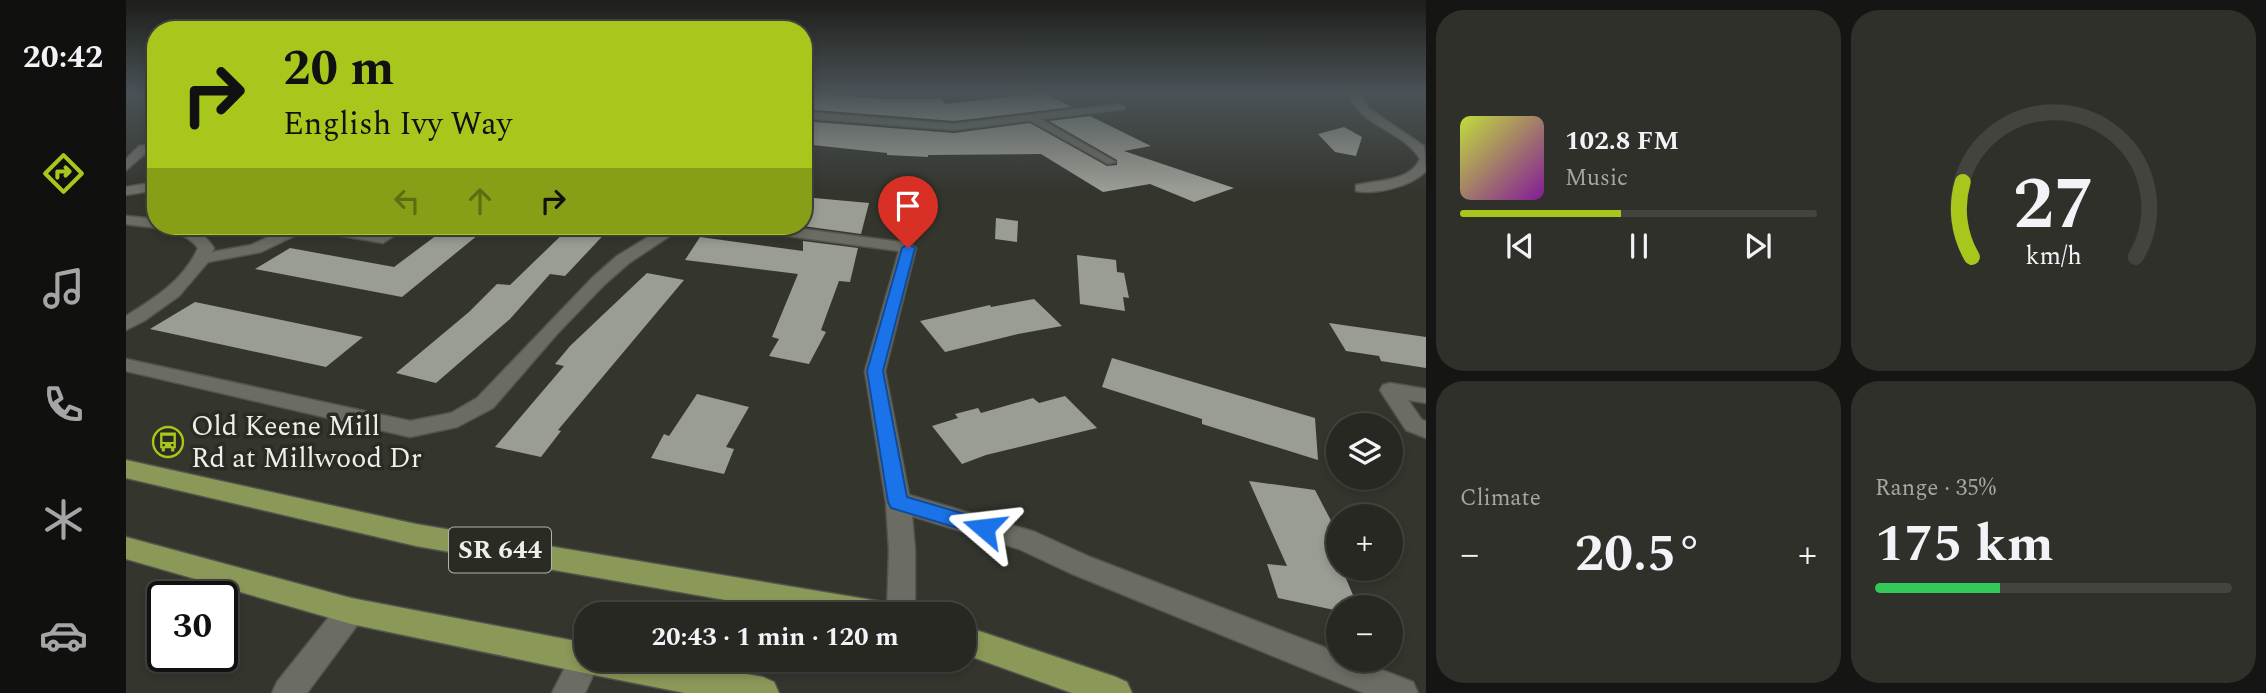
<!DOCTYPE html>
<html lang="en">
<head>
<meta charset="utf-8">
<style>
	body { margin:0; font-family:Spectral,serif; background:#2f302a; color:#f1f3f6; height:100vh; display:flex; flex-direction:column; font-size:26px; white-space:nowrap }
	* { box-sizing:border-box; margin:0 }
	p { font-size:23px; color:#a4a6a5 }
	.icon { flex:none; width:38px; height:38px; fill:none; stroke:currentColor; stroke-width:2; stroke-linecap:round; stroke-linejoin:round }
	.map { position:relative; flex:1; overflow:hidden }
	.details { display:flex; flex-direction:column; gap:10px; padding:10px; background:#151613; width:840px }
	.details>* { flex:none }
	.guide { position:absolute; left:21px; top:21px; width:665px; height:214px; border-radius:28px; box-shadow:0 4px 10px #0003,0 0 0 2px #434440; background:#a8c71c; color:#111; overflow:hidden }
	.controls { position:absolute; left:1200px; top:413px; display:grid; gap:14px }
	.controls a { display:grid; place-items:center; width:77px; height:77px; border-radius:50%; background:#272822; box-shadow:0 4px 10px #0003,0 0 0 2px #434440; font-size:35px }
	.speed { position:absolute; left:21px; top:581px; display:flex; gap:14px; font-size:35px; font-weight:700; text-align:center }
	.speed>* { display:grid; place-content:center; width:91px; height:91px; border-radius:50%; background:#272822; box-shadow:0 4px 10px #0003,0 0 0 2px #434440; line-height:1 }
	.speed .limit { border:4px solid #111; border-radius:10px; background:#fff; color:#111 }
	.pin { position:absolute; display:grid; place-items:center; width:60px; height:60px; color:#fff; margin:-72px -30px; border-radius:50% 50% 50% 0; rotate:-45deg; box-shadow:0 0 7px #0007 }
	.pin .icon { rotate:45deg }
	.me { position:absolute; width:77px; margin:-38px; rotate:287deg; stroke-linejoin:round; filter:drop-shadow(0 0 5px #0008) }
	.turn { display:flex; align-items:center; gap:24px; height:147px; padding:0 21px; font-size:32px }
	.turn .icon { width:91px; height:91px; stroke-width:2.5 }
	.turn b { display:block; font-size:49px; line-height:60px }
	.lanes { display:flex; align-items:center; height:66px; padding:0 21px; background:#0003; justify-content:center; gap:35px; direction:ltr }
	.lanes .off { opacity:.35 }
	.big { font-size:52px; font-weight:700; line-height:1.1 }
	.details .widget { flex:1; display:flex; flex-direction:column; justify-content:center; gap:10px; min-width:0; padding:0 24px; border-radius:28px; background:#2f302a }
	.details .dial { align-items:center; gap:0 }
	.dial svg { height:182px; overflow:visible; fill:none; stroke:#434440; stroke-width:7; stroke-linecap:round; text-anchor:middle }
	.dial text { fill:#f1f3f6; stroke:none }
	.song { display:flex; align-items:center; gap:21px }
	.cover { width:84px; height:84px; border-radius:10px; background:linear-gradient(135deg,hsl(70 70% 55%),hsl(290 70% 35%)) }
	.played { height:7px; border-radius:4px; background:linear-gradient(90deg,#a8c71c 45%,#434440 45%) }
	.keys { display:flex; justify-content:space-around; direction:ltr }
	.heat { display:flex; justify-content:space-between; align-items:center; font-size:38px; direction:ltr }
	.charge { height:10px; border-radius:5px; background:linear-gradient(90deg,#34c759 35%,#434440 0) }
	.details .tiles { flex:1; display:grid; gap:10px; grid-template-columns:repeat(2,1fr) }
	.trip { position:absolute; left:448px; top:602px; width:402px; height:70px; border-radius:28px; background:#272822; box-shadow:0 4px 10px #0003,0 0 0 2px #434440; font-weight:700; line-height:70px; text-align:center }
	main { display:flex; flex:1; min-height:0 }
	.tabs { display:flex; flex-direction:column; width:126px; justify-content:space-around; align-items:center; background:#10100e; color:#a4a6a5 }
	.tabs .icon { width:49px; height:49px }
	.tabs .current { color:#a8c71c }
	.tabs b { font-size:32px; color:#f1f3f6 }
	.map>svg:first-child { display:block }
	.building { fill:#9a9d94 }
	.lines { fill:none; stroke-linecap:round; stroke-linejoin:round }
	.service-casing { stroke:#52544d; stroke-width:3 }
	.minor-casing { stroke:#52544d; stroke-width:3 }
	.primary-casing { stroke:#52544d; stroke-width:3 }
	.service { fill:#6b6d65; fill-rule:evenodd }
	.minor { fill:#6b6d65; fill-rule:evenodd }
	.primary { fill:#8a9858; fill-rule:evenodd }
	.route { fill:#1a73e8; stroke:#114b97; stroke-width:2 }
	.labels { text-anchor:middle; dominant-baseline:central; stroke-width:7; stroke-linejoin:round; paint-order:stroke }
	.shield { fill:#2a2c24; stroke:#b2b4af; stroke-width:2 }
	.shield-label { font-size:26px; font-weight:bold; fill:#edefea }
	.poi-label { font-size:28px; fill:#edefea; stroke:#2a2c24; text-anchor:start }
</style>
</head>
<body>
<main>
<nav class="tabs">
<b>20:42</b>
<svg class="icon current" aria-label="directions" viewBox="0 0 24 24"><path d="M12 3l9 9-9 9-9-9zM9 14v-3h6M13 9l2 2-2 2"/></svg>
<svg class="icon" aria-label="music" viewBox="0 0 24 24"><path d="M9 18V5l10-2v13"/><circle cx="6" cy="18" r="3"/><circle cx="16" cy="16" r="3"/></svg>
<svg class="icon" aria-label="phone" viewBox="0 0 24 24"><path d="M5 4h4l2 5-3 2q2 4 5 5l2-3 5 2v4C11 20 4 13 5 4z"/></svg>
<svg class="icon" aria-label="climate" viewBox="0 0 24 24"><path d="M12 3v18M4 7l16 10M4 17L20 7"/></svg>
<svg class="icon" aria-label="car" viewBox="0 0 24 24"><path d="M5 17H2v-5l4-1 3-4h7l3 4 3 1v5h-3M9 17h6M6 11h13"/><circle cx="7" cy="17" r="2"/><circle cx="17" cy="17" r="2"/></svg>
</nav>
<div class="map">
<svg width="1300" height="693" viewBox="0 0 1300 693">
	<rect width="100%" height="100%" fill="#34362e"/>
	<g class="building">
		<path d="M688,93L755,99H816L819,104L917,93L946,107L828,121L677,109Z"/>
		<path d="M964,116L1025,146L998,151L1108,188L1068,202L1024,184L977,192L915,154L802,155V157L761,155V153L677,144V121L828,133L904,123L981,166L991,165V160L923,121Z"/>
		<path d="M1218,127L1236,137L1230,156L1209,152L1192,134Z"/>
		<path d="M677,197L743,203L735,234L677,226Z"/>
		<path d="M870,218L892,221L891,242L869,239Z"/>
		<path d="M323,226H363L276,297L129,269L164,248L268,267Z"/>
		<path d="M445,226H486L439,276L424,274L384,319L310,383L270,373L343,312L371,284L384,285Z"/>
		<path d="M574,237L677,251V241L732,248L724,282L713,281L695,330L700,332L683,364L643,356L653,339L646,337L672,274L559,260Z"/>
		<path d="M951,255L990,260L991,272L998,273L1003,298L997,297L999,311L954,304Z"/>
		<path d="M521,273L558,280L432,430L435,431L415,457L369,447L438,366L429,364L444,346Z"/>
		<path d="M908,299L936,326L892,334L819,352L794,321L864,305L865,307Z"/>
		<path d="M69,302L237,337L200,367L24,329Z"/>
		<path d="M1203,323L1300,337V368L1255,361L1253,356L1220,351Z"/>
		<path d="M986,358L1189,418L1192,460L1076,424V419L976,387Z"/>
		<path d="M571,394L623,407L600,447L608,449L598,474L525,458L538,434L543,436Z"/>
		<path d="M939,396L971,428L860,455L836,464L806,426L832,418L829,414L852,408L855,413L907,398L913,403Z"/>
		<path d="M1123,481L1189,490L1213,536V569H1216L1232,607H1213V611L1152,598L1141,564L1161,566Z"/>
	</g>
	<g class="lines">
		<g class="service-casing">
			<path id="service" d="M905,117H911L990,162L982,164L905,121Z"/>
		</g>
		<g class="minor-casing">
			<g id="minor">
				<path d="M1223,93H1233L1242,108L1298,146L1300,171C1286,186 1250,195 1230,191V185C1251,180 1284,182 1294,159C1277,130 1232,126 1223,93Z"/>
				<path d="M994,104L999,107L998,109L828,130L677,118V112L828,124Z"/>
				<path d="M30,144V152H21L0,170V159L13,146Z"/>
				<path d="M30,182V190L0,195V187Z"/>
				<path d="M0,216L30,219V226C55,226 73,225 88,248L86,252L125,245L166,226H210L254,233L265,226H283L257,243L181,230L135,252L82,262L53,296L18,321L0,330V316C29,298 58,280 72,248C56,227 24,228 0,224Z"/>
				<path d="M540,226H559L503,263L478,285L431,334L367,408L331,427L284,437L0,371V359L284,421L325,413L351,398L466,278L491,256Z"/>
				<path d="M617,226H655L782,243L790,248L759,371L783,495L909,532L964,557L1213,653V660H1230L1287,682L1292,693H1238L944,573L893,549L786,516L789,550V614H761L763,550L760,502L739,371L773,251L624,231Z"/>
				<path d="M1264,383L1300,389V403L1282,400L1296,420L1300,421V438L1280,430L1257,395L1254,390L1257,385Z"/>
				<path d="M225,598L235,602L239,611L235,620L181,693H146L151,682L215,602Z"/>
				<path d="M460,644V660H474L459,693H426L449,648Z"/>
			</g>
		</g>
		<g class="primary-casing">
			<g id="primary">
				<path d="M0,460L290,524L752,601L762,605L766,614H679L290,546L0,478Z"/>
				<path d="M0,537L225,598L460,643V660H544L637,677L648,682L653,693H559L468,675L225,624L0,559Z"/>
				<path d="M838,626L990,677L1001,682L1006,693H946L838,654Z"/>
			</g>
		</g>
		<use href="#service" class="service"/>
		<use href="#minor" class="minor"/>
		<use href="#primary" class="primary"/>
	</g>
	<linearGradient id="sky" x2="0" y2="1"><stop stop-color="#1d1e19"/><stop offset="0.49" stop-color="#4a5257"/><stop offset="1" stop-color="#4a5257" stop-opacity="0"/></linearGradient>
	<rect width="1300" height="190" fill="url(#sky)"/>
	<path class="route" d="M782,244L789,248L757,371L781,497L866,522L869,528L866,534L858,536L765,508L762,502L741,371L776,248Z"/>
	<defs>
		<g id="bus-ring" transform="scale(1.575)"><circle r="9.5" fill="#2a2c24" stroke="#a8c71c" stroke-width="1.5"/><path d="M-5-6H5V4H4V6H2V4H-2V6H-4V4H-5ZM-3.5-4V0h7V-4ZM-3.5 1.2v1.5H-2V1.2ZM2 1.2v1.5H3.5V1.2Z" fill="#a8c71c"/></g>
	</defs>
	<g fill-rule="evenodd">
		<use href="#bus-ring" x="42" y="442"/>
	</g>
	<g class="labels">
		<rect class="shield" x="323" y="527.5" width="102" height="45" rx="5"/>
		<g class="shield-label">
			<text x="374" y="550">SR 644</text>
		</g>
		<g class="poi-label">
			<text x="65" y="426">Old Keene Mill<tspan x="65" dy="32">Rd at Millwood Dr</tspan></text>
		</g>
	</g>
</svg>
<div class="controls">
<a><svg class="icon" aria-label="layers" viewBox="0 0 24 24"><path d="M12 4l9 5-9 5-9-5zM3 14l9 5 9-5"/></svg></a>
<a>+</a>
<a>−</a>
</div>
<div class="speed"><div class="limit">30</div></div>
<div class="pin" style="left:782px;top:248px;background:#d93025"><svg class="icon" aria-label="arrive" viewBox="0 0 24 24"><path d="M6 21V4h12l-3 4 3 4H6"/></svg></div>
<svg class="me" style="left:858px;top:528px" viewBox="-20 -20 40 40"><path d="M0-17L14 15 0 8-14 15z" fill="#1a73e8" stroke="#fff" stroke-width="4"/></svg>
<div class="trip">20:43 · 1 min · 120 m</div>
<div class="guide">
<div class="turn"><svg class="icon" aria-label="right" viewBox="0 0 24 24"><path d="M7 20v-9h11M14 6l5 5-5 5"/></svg><div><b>20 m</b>English Ivy Way</div></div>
<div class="lanes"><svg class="icon off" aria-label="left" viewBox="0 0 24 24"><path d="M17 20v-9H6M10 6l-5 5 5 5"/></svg><svg class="icon off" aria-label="ahead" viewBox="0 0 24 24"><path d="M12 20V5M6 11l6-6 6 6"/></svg><svg class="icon" aria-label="right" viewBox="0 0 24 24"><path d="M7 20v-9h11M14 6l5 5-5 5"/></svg></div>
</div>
</div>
<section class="details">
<div class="tiles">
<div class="widget">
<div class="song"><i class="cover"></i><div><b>102.8 FM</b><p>Music</p></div></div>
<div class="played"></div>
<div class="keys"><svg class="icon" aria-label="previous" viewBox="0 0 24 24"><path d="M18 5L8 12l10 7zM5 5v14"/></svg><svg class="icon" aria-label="pause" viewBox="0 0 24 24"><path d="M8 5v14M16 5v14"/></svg><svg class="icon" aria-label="next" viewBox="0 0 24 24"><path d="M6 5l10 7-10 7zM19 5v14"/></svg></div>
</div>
<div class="widget dial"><svg viewBox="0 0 100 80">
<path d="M14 69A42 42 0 1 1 86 69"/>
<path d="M14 69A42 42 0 0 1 10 36" stroke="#a8c71c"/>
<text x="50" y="56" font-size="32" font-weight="700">27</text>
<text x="50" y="72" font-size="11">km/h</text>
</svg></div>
<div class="widget"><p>Climate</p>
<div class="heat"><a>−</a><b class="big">20.5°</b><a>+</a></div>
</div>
<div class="widget"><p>Range · 35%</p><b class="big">175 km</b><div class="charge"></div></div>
</div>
</section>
</main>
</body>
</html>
